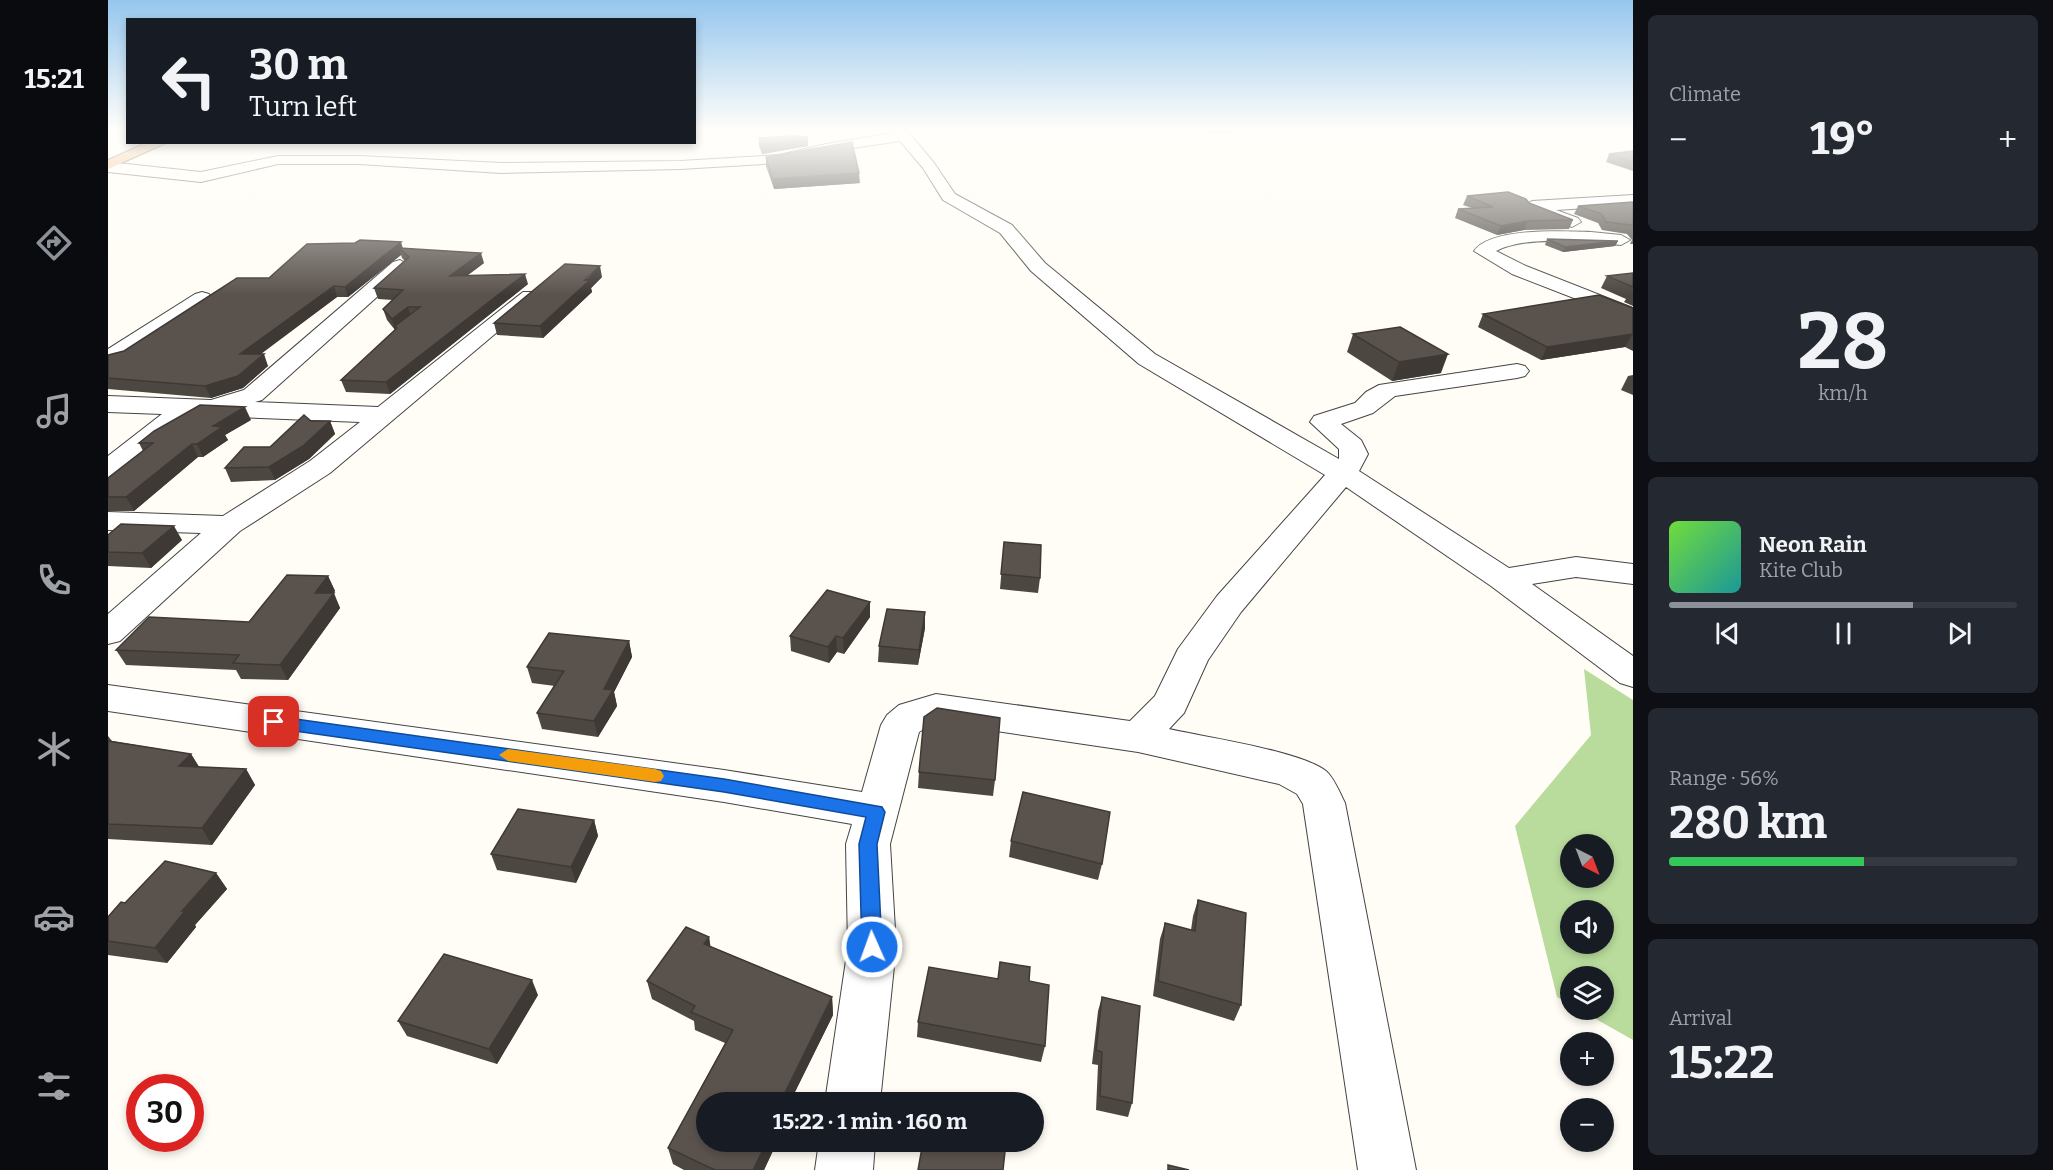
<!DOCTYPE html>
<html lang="en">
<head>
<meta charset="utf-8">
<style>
	body { margin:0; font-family:Bitter,serif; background:#242831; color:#f1f3f6; height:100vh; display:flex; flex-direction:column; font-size:22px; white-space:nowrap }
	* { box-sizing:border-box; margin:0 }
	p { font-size:20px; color:#9ea1a6 }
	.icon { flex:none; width:33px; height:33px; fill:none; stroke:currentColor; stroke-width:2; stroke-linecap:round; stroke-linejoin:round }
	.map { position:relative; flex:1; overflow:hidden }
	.details { display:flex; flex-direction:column; gap:15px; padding:15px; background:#0d0f14; width:420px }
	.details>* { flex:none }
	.top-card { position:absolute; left:18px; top:18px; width:570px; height:126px; border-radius:0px; box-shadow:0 3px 9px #0003; background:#171b24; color:#f1f3f6; overflow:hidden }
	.needle { width:39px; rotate:138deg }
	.fabs { position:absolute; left:1452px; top:834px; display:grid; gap:12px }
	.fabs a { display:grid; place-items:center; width:54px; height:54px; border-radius:50%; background:#171b24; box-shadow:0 3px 9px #0003; font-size:30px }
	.speed { position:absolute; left:18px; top:1074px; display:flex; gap:12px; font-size:30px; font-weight:700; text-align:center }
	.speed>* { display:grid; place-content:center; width:78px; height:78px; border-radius:50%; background:#171b24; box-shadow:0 3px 9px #0003; line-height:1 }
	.speed .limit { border:9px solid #d22; background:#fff; color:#111 }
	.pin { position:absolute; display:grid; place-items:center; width:51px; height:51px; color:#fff; margin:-26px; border-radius:12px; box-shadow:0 3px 9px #0006 }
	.me { position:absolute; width:66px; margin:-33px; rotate:358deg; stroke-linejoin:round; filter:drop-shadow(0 0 4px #0008) }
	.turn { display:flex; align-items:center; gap:21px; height:126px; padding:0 24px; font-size:27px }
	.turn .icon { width:78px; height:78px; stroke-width:2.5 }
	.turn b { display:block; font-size:42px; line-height:51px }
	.big { font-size:45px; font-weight:700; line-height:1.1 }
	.details .card { flex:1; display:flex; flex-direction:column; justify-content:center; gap:9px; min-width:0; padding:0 21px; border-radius:9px; background:#242831 }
	.details .dial { align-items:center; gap:0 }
	.dial b { font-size:78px; line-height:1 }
	.song { display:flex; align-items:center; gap:18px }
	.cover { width:72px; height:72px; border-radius:9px; background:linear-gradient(135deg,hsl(100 70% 55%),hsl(180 70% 35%)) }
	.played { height:6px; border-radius:3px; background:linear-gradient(90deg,#8c9099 70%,#363941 70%) }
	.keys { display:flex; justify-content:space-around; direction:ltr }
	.heat { display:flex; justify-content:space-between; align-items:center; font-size:33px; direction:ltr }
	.charge { height:9px; border-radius:4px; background:linear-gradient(90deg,#34c759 56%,#363941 0) }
	.trip { position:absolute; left:588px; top:1092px; width:348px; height:60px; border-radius:30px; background:#171b24; box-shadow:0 3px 9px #0003; font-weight:700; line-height:60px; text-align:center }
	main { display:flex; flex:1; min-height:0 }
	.dock { display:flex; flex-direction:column; width:108px; justify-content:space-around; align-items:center; background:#090b0e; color:#9ea1a6 }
	.dock .icon { width:42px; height:42px }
	.dock .active { color:#8c9099 }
	.dock b { font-size:27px; color:#f1f3f6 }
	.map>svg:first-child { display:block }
	.forest { fill:#b9dc9c; fill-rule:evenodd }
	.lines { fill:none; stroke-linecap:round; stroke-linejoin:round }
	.stream { stroke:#3f96cf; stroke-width:4 }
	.minor-casing { stroke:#444; stroke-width:2 }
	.highway-casing { stroke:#222; stroke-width:2 }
	.minor { fill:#fff; fill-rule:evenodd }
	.highway { fill:#f5a25d; fill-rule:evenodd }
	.wall { fill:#4d4742 }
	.shaded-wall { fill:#3f3936 }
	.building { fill:#5a524d; stroke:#3f3936; stroke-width:1.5 }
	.route { fill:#1a73e8; stroke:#114b97; stroke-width:1.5 }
	.slow { fill:#f59e0b }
</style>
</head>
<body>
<main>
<nav class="dock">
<b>15:21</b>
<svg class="icon active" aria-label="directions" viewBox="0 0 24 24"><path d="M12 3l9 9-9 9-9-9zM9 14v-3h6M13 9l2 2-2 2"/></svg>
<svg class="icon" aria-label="music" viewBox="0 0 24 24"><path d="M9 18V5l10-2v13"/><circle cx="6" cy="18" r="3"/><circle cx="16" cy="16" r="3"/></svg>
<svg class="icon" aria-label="phone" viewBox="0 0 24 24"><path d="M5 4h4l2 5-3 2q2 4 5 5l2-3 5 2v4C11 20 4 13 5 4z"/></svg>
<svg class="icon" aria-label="climate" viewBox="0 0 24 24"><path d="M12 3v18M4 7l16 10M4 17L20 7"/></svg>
<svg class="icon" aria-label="car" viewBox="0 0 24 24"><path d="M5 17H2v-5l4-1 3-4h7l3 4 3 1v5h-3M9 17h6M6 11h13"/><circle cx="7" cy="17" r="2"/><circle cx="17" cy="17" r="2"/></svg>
<svg class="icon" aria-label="filters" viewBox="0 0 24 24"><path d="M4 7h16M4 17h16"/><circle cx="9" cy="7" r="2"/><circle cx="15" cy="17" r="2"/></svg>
</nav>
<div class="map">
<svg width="1525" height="1170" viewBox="0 0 1525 1170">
	<rect width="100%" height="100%" fill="#fffdf5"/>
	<path class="forest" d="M1476,669L1525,700V1040L1472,1010H1496V976H1462V1004L1449,997L1407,826L1483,735ZM1462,844H1496V878H1462ZM1462,910H1496V944H1462Z"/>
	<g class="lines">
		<path class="stream" d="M1098,131H1121"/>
		<g class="minor-casing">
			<g id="minor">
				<path d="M784,131L801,133L826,163L847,194L904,225L937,263L1047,354L1231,459V449L1202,422L1206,416L1247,403L1258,392L1271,385L1409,364L1417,366L1421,371L1417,376L1409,378L1287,396L1265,413L1233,424L1253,440L1260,454L1251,471L1401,568L1468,557L1525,564V584L1468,577L1424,584L1525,656V687L1512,683L1383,586L1238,487L1133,612L1100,660L1076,713L1061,729C1096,737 1193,751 1218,771C1226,778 1232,793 1237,803L1308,1170H1250L1195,804L1189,794L1171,784L1030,752L828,722L811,732L782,844L788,947L772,1102H717L740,947L738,844L744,824L616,802L0,711V685L616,770L754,792L773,725L779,715L791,705L828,694L1022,721L1047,696L1070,649L1109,596L1217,475L1031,364L923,271L892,233L835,200L815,168L792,141L718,152L671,163L572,169L393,173L251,164H170L93,182L0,172V162L93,172L170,156H251L393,163L572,161L671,155L718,144L786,133Z"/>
				<path d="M1525,195V205L1448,210L1470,218L1473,222L1464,227L1418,210L1416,206L1424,201Z"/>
				<path d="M1483,232L1513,235L1522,240L1513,245C1480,242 1418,235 1388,251L1418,266L1525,308V321L1404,274L1366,251C1383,227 1456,231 1483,232Z"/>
				<path d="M292,260L302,266L299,270L154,400L147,402L270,407L415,292H429L432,296L222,473L132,531L12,641L0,644V614L93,533L0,530V512L115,516L202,461L252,422L77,415L79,417L75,422L10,476L0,478V456L54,414L0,412V396L103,400L136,390L285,262Z"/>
				<path d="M94,292L101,294L104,298L101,302L8,364L0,366V349L87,294Z"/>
				<path d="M711,1142H767L765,1170H707Z"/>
			</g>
		</g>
		<g class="highway-casing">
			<path id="highway" d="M40,142H60L0,169V160Z"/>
		</g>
		<use href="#minor" class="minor"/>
		<use href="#highway" class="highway"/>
	</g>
	<g class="wall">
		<path d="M700,137V146L654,154L651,146V138Z"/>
		<path d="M1525,151V171L1498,162L1501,154Z"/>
		<path d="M658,157L752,183L666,189L658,166Z"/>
		<path d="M1359,196L1421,203L1465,220L1461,229L1416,230L1389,235L1347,218L1350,209L1364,208L1355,205Z"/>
		<path d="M1525,202V244H1522L1524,240L1519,234L1494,230L1490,223L1466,214L1470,206Z"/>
		<path d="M1439,239L1510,241L1507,246L1455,252L1437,245Z"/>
		<path d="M199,244L295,248L376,263L360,275L420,284L282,394L238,392L233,380L287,330L279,320L275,309L285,300L270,299L266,288L297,261L294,258L293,255L240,297H229L152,354L160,366L135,388L103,398L0,389V355L16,351L161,278Z"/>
		<path d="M1525,273V306L1516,302L1518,299L1493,288L1499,276Z"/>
		<path d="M494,277L483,288L484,292L435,338L389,335L386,323Z"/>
		<path d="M1525,308V351L1517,347L1433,360L1370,327L1375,314Z"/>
		<path d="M1245,334L1333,373L1284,381L1239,352Z"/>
		<path d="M1525,375V395L1513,390L1520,376Z"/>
		<path d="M143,420L117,435L120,440L95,457H90L26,511H0V478L35,451L31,443Z"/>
		<path d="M203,421H222L227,434L201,459L167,480L123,482L117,468L162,447Z"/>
		<path d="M0,535L74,540L43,568L0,566Z"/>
		<path d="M896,542L932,578L930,593L892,589Z"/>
		<path d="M220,576L227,591L225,593L232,608L180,680L133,679L128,670L18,665L8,650L141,622Z"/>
		<path d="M762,617L736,654L729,652L721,663L683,651L682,636Z"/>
		<path d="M817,628L810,665L770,662L771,646Z"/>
		<path d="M521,641L524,657L506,692L509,706L490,737L434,729L429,713L447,686L424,683L419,667Z"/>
		<path d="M0,736L4,741L83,754L91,767L138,769L147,785L104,845L0,839Z"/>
		<path d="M811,772L887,780L885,796L810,788Z"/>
		<path d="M486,820L490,836L468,883L389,870L383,854Z"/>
		<path d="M903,841L994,864L990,880L901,857Z"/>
		<path d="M108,873L119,889L87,925L88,927L59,963L0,955V917Z"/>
		<path d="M1090,900L1133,1005L1126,1021L1045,996L1052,939L1057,923L1083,930L1085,916Z"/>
		<path d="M601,937L602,946L724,997L725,1015L682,1102H598L669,1142L656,1170H576L565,1164L560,1148L617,1043L587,1030L586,1021L544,999L539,981Z"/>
		<path d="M890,979L921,981L937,1046L933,1062L809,1037L810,1022Z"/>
		<path d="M430,995L389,1064L299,1036L290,1021Z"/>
		<path d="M994,997L1024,1103L1020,1117L988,1110L990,1065L984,1064L990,1011Z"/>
	</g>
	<g class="shaded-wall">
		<path d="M700,137V146L654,154L653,145Z"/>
		<path d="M751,173L752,183L666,189L665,179Z"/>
		<path d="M1420,221L1416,230L1389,235L1393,226Z"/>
		<path d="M1510,241L1507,246L1455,252L1457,247Z"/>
		<path d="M293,242L296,252L291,248L293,255L240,297L237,287Z"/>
		<path d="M373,253L376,263L345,286L342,276Z"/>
		<path d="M492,266L494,277L483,288L484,292L435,338L432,326Z"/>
		<path d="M417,274L420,284L282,394L278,382Z"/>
		<path d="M226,286L229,297L137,366L132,354Z"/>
		<path d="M300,307L303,318L287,326L288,330H287L284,319Z"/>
		<path d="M1524,334L1517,347L1433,360L1439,347Z"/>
		<path d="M156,354L160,366L135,388L103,398L97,386Z"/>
		<path d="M1340,354L1333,373L1284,381L1291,362Z"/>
		<path d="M137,407L143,420L117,435L120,440L95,457L89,444L105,426Z"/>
		<path d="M222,421L227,434L201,459L167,480L161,467Z"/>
		<path d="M84,444L90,457L26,511L18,497Z"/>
		<path d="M66,526L74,540L43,568L34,553Z"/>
		<path d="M220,576L227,591L214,609L207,593Z"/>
		<path d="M226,593L232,608L180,680L172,665Z"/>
		<path d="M762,602V617L736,654L735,638Z"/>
		<path d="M817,612V628L810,665L811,650Z"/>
		<path d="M728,636L729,652L721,663L720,647Z"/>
		<path d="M521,641L524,657L506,692L509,706L490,737L486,721L496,689Z"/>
		<path d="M83,754L93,770L71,766Z"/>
		<path d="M138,769L147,785L104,845L94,828Z"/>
		<path d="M486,820L490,836L468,883L463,867Z"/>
		<path d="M108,873L119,889L87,925L88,927L59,963L47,948L74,911Z"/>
		<path d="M601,937L604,956L596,944Z"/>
		<path d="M424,980L430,995L389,1064L381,1049Z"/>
		<path d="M724,997L725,1015L682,1102H677L676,1095Z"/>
		<path d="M659,1142H669L656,1170H645Z"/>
	</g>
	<g class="building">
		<path d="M686,136L700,137L653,145L651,138Z"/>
		<path d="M744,142L751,173L665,179L658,157Z"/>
		<path d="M1525,151V162L1501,154Z"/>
		<path d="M1400,192L1418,199L1421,203L1465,220L1420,221L1393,226L1350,209L1385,207L1359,196Z"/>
		<path d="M1525,202V227L1523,225L1498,222L1494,214L1470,206Z"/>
		<path d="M1439,239L1510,241L1457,247Z"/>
		<path d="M252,240L293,242L237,287L226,286L132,354H156L130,376L97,386L0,378V355L16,351L129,278H161L199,244L247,243Z"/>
		<path d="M291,248L373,253L342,276L417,274L278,382L233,380L289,328L287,326L312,307H300L284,319L275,309L295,290L266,288L301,257Z"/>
		<path d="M457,264L492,266L477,280H482L432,326L386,323Z"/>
		<path d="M1525,273V287L1499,276Z"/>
		<path d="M1491,295L1525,308V334L1439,347L1375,314Z"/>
		<path d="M1292,327L1340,354L1291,362L1245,334Z"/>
		<path d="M92,405L137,407L105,426L114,427L89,444H84L18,497H0V478L45,443H31L46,431Z"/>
		<path d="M196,415L203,421H222L195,446L161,467L117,468L136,447H162Z"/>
		<path d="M13,524L66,526L34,553L0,552V535Z"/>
		<path d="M896,542L933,545L932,578L893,574Z"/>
		<path d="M179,575L220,576L207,593H226L172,665L125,663L131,655L8,650L41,617L141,622Z"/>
		<path d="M719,590L762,602L735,638L728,636L720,647L682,636Z"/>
		<path d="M779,609L817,612L811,650L771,646Z"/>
		<path d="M441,633L521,641L496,689L505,690L486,721L429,713L456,671L419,667Z"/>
		<path d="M829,708L892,718L887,780L811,772L816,717Z"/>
		<path d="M0,741L83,754L71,766L138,769L94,828L0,824Z"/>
		<path d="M915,792L1002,812L994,864L903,841Z"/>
		<path d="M410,809L486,820L463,867L383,854Z"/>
		<path d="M57,861L108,873L74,911H77L47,948L0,941V917L13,902L17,903Z"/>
		<path d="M1090,900L1138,913L1133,1005L1050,981L1057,923L1087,931Z"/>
		<path d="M578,927L601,937L596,944L724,997L676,1095L680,1097L677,1102H598V1142H659L645,1170H607L560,1148L625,1030L583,1012L587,1006L539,981Z"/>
		<path d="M336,954L424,980L381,1049L290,1021Z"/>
		<path d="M892,962L922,967L921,981L941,985L937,1046L810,1022L821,967L890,979Z"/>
		<path d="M994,997L1032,1006L1024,1103L992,1096L994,1052L988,1050Z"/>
		<path d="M815,1142H898L895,1170H810Z"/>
		<path d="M1060,1165L1081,1170H1060Z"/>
	</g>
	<linearGradient id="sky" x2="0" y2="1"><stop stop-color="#95c6ee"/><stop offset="0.44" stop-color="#fffefa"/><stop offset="1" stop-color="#fffefa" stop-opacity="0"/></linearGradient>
	<rect width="1525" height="295" fill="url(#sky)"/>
	<path class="route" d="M166,716L616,779L774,807L777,812L769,844L774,947L771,953L764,956L757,953L754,947L751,844L758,817L616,792L166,728L158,722Z"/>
	<path class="slow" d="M400,749L547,769L553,771L556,776L553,781L547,782L400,761L391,755Z"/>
</svg>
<div class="fabs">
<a><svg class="needle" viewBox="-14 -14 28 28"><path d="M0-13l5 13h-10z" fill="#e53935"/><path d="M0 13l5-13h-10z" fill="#9ea1a6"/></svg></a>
<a><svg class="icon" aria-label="sound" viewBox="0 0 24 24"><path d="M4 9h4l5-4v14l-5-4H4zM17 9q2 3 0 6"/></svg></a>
<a><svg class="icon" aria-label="layers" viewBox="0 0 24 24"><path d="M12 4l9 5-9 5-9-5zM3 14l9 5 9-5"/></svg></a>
<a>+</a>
<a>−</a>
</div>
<div class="speed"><div class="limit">30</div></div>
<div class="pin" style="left:166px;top:722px;background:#d93025"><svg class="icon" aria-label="arrive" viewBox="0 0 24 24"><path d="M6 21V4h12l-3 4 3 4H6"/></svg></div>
<svg class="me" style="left:764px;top:947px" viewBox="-20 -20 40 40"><circle r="17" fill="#1a73e8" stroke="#fff" stroke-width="3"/><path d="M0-11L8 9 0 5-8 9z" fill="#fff"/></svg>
<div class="trip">15:22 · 1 min · 160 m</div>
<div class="top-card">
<div class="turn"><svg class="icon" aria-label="left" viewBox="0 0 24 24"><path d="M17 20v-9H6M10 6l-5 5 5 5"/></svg><div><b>30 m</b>Turn left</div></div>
</div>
</div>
<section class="details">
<div class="card"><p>Climate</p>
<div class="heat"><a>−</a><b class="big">19°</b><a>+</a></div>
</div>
<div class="card dial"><b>28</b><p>km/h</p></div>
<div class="card">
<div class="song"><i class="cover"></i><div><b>Neon Rain</b><p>Kite Club</p></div></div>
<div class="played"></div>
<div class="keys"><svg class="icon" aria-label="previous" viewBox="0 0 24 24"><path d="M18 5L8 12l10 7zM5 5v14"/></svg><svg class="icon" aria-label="pause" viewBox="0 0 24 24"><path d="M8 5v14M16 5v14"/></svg><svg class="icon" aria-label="next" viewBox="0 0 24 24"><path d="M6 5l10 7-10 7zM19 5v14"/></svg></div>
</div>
<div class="card"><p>Range · 56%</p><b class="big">280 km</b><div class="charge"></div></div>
<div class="card"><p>Arrival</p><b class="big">15:22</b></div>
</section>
</main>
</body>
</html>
